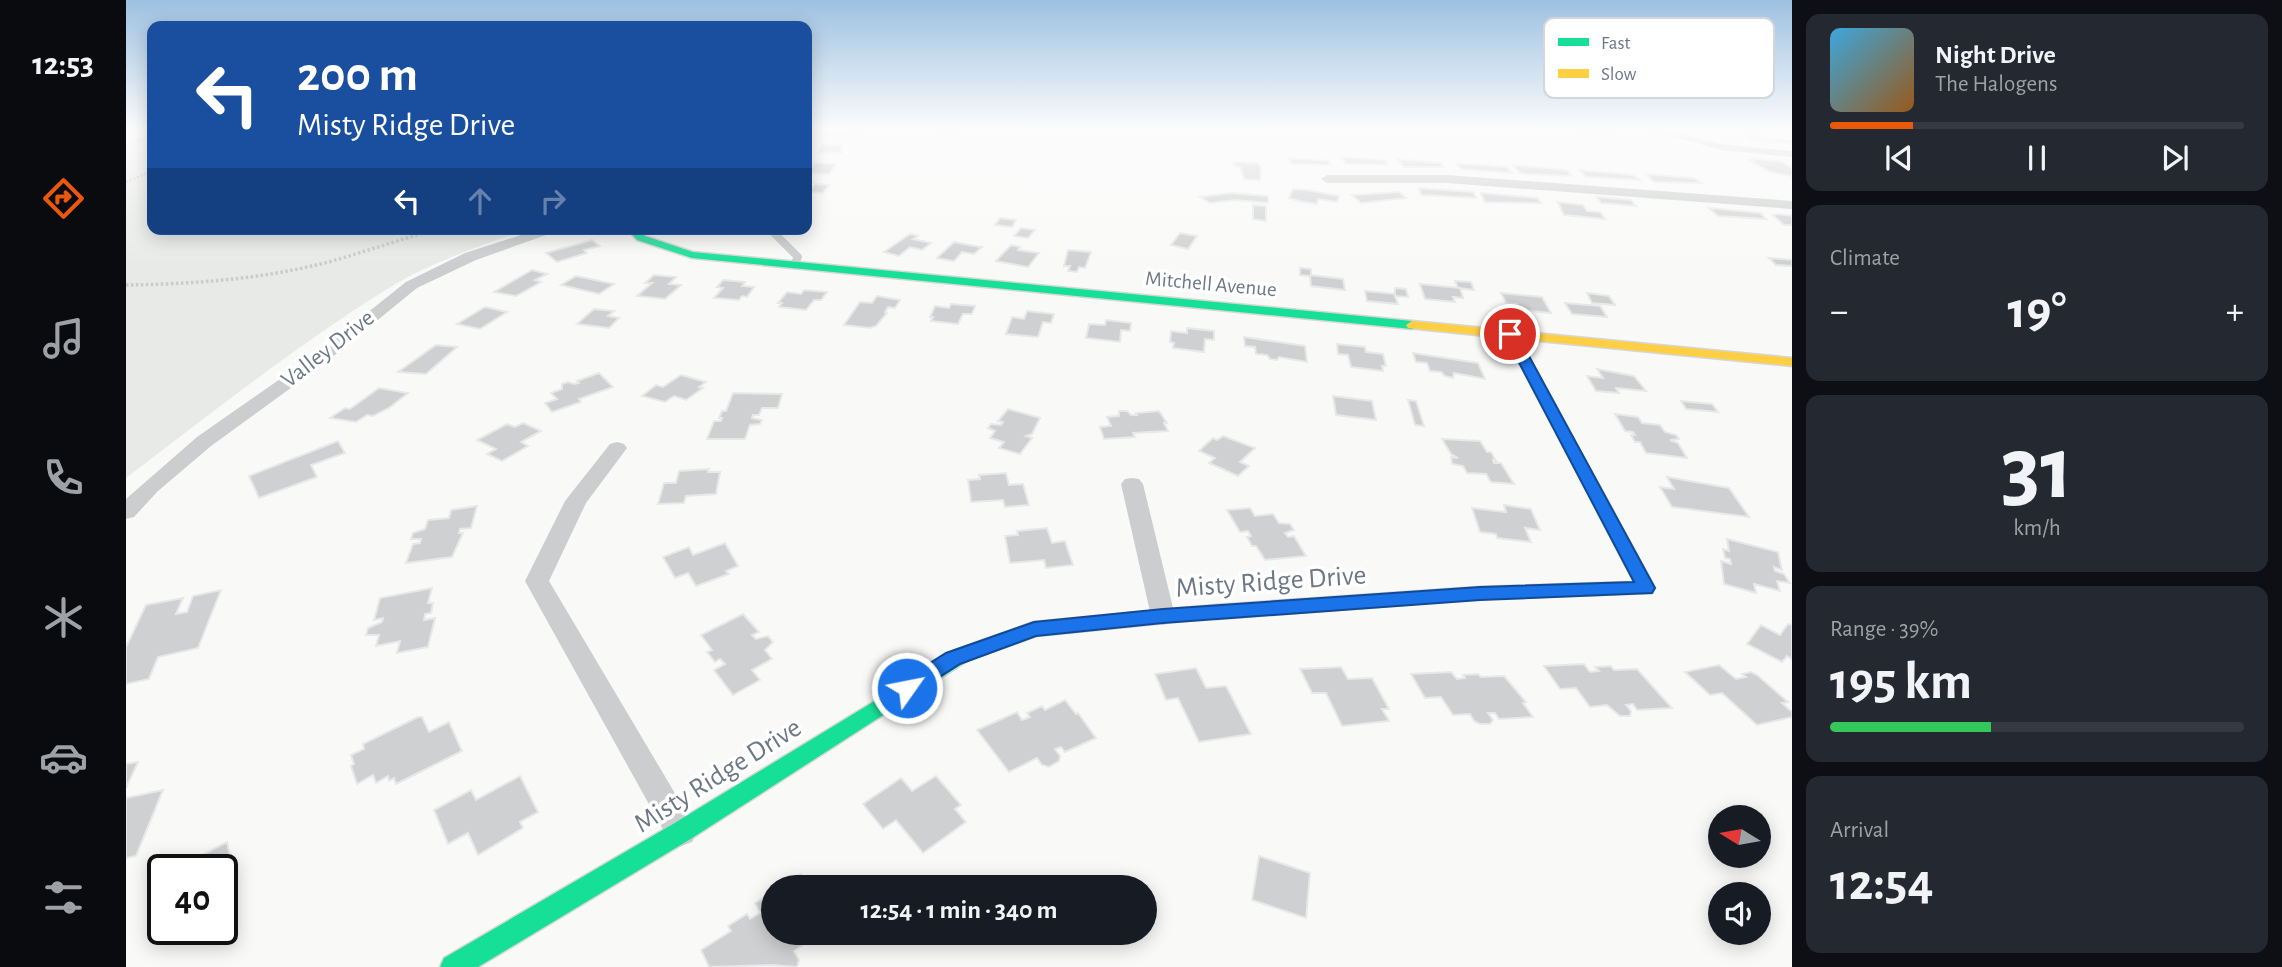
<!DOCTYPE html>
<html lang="en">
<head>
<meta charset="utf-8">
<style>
	body { margin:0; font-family:"Alegreya Sans",sans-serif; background:#242831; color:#f1f3f6; height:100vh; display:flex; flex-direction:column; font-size:26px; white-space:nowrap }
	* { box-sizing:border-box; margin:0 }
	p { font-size:23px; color:#9ea1a6 }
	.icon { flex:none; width:38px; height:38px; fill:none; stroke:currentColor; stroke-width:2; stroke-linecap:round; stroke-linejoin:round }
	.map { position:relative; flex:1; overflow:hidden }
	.drawer { display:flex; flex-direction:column; gap:14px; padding:14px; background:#0d0f14; width:490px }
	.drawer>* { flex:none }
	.top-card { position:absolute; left:21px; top:21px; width:665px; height:214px; border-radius:14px; box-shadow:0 4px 18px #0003; background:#1a4fa0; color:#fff; overflow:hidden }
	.needle { width:46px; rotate:281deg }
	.controls { position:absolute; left:1582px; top:805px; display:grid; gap:14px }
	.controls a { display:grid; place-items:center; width:63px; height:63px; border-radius:50%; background:#171b24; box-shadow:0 4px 18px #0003; font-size:35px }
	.speed { position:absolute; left:21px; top:854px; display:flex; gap:14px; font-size:35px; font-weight:700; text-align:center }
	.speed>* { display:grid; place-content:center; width:91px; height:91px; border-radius:50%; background:#171b24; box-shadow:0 4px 18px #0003; line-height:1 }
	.speed .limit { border:4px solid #111; border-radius:10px; background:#fff; color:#111 }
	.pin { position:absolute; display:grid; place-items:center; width:60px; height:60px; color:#fff; margin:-30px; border:4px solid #fff; border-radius:50%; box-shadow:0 2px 7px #0007 }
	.me { position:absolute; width:77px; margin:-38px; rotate:57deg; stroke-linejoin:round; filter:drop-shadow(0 0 5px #0008) }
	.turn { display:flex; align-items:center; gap:24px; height:147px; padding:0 35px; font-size:32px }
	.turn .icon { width:91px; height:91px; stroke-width:2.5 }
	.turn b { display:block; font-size:49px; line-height:60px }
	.lanes { display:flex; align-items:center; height:66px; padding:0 35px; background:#0003; justify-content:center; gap:35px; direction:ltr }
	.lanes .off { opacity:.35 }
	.big { font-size:52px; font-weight:700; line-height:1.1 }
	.drawer .card { flex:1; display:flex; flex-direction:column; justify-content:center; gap:10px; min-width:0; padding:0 24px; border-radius:14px; background:#242831 }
	.drawer .dial { align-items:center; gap:0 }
	.dial b { font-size:91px; line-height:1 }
	.song { display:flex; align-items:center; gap:21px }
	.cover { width:84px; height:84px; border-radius:10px; background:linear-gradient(135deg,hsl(200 70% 55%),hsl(30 70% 35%)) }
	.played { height:7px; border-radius:4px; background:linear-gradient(90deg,#ea580c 20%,#363941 20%) }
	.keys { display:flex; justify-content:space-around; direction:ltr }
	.heat { display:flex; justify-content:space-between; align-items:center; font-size:38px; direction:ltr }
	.charge { height:10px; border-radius:5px; background:linear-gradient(90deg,#34c759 39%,#363941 0) }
	.trip { position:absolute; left:635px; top:875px; width:396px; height:70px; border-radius:35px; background:#171b24; box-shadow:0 4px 18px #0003; font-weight:700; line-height:70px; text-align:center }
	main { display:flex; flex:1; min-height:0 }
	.menu { display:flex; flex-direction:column; width:126px; justify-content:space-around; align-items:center; background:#090b0e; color:#9ea1a6 }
	.menu .icon { width:49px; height:49px }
	.menu .on { color:#ea580c }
	.menu b { font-size:32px; color:#f1f3f6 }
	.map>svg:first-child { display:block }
	.green { fill:#e7eae6 }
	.building { fill:#cfd0d2; stroke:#e8e8e8; stroke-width:2 }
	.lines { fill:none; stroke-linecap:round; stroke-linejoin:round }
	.fast-casing { stroke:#d5d6d6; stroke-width:3 }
	.slow-casing { stroke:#d5d6d6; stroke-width:3 }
	.path-far1 { stroke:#cacbcc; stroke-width:2.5; stroke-dasharray:2 2; stroke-linecap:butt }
	.path { stroke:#cacbcc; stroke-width:3.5; stroke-dasharray:2.5 2.5; stroke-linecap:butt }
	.lane { stroke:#cccdce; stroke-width:8 }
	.street { fill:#cccdce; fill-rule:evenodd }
	.fast { fill:#16e098; fill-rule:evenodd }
	.slow { fill:#ffcf43; fill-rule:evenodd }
	.route { fill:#1a73e8; stroke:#114b97; stroke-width:2 }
	.labels { text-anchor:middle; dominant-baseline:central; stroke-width:7; stroke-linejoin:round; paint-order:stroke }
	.far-street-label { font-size:21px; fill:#6c7885; stroke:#fff }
	.street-label { font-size:24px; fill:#6c7885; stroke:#fff }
	.near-street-label { font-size:28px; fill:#6c7885; stroke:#fff }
	.key { fill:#fff; stroke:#d3d6da; stroke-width:2 }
	.key-label { font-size:19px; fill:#6c7885 }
</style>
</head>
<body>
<main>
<nav class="menu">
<b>12:53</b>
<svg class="icon on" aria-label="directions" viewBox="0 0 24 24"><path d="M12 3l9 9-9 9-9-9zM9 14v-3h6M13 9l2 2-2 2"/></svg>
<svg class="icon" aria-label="music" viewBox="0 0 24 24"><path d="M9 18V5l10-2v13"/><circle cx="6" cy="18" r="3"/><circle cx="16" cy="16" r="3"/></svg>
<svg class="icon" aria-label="phone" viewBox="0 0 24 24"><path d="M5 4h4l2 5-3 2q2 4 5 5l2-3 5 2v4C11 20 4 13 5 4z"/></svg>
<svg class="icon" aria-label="climate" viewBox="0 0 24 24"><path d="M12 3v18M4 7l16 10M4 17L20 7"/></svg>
<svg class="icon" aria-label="car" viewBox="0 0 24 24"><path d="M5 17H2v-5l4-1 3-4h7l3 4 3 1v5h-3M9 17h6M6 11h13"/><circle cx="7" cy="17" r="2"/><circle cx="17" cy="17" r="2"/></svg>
<svg class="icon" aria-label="filters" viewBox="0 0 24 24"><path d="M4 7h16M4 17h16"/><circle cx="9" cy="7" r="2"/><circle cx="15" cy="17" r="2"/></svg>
</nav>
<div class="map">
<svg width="1666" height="967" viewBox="0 0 1666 967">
	<rect width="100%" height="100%" fill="#f9f9f8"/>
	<path class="green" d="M0,129H26V229H400C355,246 305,262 263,288C172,344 86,413 0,478Z"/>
	<g class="building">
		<path d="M708,129H734L730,135L697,136L701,131Z"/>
		<path d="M815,129H849L848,131H832L831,134H813Z"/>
		<path d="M1447,129H1475L1485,133L1464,135Z"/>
		<path d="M1618,135L1666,140V144L1625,141Z"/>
		<path d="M696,144H717L714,150H717L716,153H692Z"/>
		<path d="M1215,157L1259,160L1261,165L1220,164Z"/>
		<path d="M1163,158L1203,161L1204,165L1165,164Z"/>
		<path d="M1626,158L1657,162L1666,169V176L1644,172L1622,160H1628Z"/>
		<path d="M1271,159L1315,163L1318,167H1278Z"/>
		<path d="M1107,162L1132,163L1135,168L1134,180L1118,179L1114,167L1108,166Z"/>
		<path d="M689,163L710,164L703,174L681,173Z"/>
		<path d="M1330,163L1381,167L1386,173L1335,169Z"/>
		<path d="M1387,165L1441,170L1446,176L1400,174L1394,173Z"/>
		<path d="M1454,170L1507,175L1514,180L1460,177Z"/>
		<path d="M1520,174L1568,178L1575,183L1528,182Z"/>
		<path d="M689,184L703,185L697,193L683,192Z"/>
		<path d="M1293,188L1347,192L1350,198L1295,195Z"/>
		<path d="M1167,189L1181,190L1213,196L1211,202L1192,199L1191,204L1173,201L1163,198Z"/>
		<path d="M1273,192L1280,198L1235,203L1226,195Z"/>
		<path d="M1106,193L1142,196V203L1109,200L1084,203L1074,197Z"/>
		<path d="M1355,193L1411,198L1415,203L1359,202Z"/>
		<path d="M1471,197L1505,200L1510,206L1475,203Z"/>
		<path d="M1432,202L1457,205L1461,211L1474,212L1479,219L1438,215Z"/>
		<path d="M1127,205L1140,206V221L1127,219Z"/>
		<path d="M1583,208L1634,213L1640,219L1592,216Z"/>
		<path d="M1652,214L1666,216V225H1658L1647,215Z"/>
		<path d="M874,218L890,220L886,227L869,225Z"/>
		<path d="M895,228L909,230L902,238L888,236Z"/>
		<path d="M1054,233L1071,236L1062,249L1045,245Z"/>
		<path d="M784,234L792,236L787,239L805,243L796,250L784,247L773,256L758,252Z"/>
		<path d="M466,240L474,246L458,250L461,253L431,262L420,253Z"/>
		<path d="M828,242L854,247H856L848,254L836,252L828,261L811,258Z"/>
		<path d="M885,245L894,247L892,250L913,253L902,267L870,261Z"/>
		<path d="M942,250L965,252L959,268L953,267L951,272L942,271L944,266H938Z"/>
		<path d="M1643,258L1666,260V266L1650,265Z"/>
		<path d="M1174,268L1185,269V275L1217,279L1219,290L1185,286L1184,276L1174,275Z"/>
		<path d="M406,270L421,274L409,280L415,282L390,296L368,292Z"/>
		<path d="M528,275L550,277L543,284L555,285L539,299L511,296L526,283H519Z"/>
		<path d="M450,276L488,284L473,294L435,285Z"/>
		<path d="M597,280L619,282L616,286L628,287L621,297L616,296L613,300L588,298L597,288L591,287Z"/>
		<path d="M1329,281L1345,282L1348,290L1332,288Z"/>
		<path d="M1294,284L1334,288L1337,298L1327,297L1329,302L1299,299Z"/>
		<path d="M1269,288L1280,289L1282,297L1269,296L1272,304L1241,301L1239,291L1269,294Z"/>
		<path d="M678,290L701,292L695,300H688L680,310L653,307L656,303H652L661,292L675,294Z"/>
		<path d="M1375,293L1416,297L1425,313L1394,310L1391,304L1380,303Z"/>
		<path d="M1461,293L1483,296L1489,305L1466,303Z"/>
		<path d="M751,296L774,300L769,308L762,307L759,312L761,313L750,326L744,328L718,325L734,302L746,303Z"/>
		<path d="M1439,303L1474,306L1481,317L1446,314Z"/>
		<path d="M825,304L849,306L846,314H837L832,324L805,321L807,317H804L809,306L823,308Z"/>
		<path d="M359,307L381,312L354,329L331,324Z"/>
		<path d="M468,309L488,311L482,316L493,318L483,328L451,324Z"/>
		<path d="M901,311L928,314L925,323L917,322L912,337L880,334L886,317L898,319Z"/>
		<path d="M980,320L1005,323L1004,331L995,330L994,342L960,338L963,324L979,325Z"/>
		<path d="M1061,328L1088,331V340L1079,339L1078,352L1047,348L1048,343L1044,342L1045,331L1061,333Z"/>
		<path d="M1118,337L1179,346L1181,362L1153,357L1151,360L1144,359L1141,355L1130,354L1129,347L1119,346Z"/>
		<path d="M1211,344L1239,347L1240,352L1257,354L1260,366H1256L1257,371L1225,367L1222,355L1212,354Z"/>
		<path d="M310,345L331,347L300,374L272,372Z"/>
		<path d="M1287,353L1352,363L1359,379L1328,373L1327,378L1319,376L1315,372L1304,371L1301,363L1290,362Z"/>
		<path d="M1471,369L1508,376L1520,391L1490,388L1493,393L1470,391L1461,376L1477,378Z"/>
		<path d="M473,373L487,387L453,399L455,402L426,412L419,403L431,399L425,393L436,389V384L442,382L448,384L453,383L451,381Z"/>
		<path d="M555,375L580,382L573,387L577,388L560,400L548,396L539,402L516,396L530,385L537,387Z"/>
		<path d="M253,388L282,393L263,408L247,416L241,415L230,422L204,418L219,408L224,409Z"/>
		<path d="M607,393L656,394L652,408H636L633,415H627L626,418L636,420L634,424L624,425L619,439H581L588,421H595L596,418H593L596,411H600Z"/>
		<path d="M1207,396L1246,401L1250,420L1210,415Z"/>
		<path d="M1282,400L1290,401L1298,426L1289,425Z"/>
		<path d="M1555,401L1586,404L1592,412L1560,409Z"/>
		<path d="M882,409L914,418L906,434L900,436L906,438L894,454L873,448L878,442L864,438L869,431L862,428L865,424L875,425L877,422L872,421Z"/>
		<path d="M993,411H1001L1005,415H1011L1010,413L1033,411L1041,423H1038L1042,431L1007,433L1009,437L978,439L974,427L985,426L981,417L993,416Z"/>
		<path d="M1489,414L1512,417L1516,423L1534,425L1539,432L1550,435L1553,439L1544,440L1552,443L1561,458L1520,453L1514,442H1509L1505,435H1509L1507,432L1499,431Z"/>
		<path d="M397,423L415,431L395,442L402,446L376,461L361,454L370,449L351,440L381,424L389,427Z"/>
		<path d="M1097,436L1129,448L1114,462L1123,466L1112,476L1083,463L1089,458L1073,451L1087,438L1091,440Z"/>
		<path d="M1316,439L1354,441L1361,452H1365L1370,461L1367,460L1368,463H1375L1388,484L1365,482L1360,474L1341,473L1337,466L1326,464L1325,457L1332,458L1325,454Z"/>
		<path d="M212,441L219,453L185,465L191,477L133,498L123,476Z"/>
		<path d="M583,469L582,472H594L590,494L560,496L558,503L532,504L538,483H550L553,471Z"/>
		<path d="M880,473L883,485L897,484L903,505L879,507L877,500L845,502L842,480L854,479L853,475Z"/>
		<path d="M1541,477L1603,488L1623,517L1546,507L1534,487L1548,489Z"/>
		<path d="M1378,505L1405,509L1414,530L1399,528L1405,542L1371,538L1370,534L1354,532L1346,508L1380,512Z"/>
		<path d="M351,506L345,528L334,529L333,533H337L326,557L280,563L287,544L294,543L295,539H285L287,533L299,529L302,520L323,518L325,510Z"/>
		<path d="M1124,508L1129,516L1147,514L1153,523L1164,524L1168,530L1159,533L1162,537L1168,536L1180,556L1139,560L1130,546H1126L1121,537L1125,536L1122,531L1114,532L1101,510Z"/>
		<path d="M921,528L926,543L939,541L947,565L920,568L918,560L884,563L879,536L892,535L891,531Z"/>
		<path d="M1601,539L1652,552L1656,570L1648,567L1649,571L1658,574L1664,583L1651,581L1654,591L1628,584L1630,593L1598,584L1595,561L1605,564L1604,559L1599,558L1597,549L1603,551Z"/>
		<path d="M599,543L612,566L600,571L603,574L570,586L562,573L549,578L537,557L563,547L567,555Z"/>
		<path d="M306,588L302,603H307L305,613L299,614L298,620L309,618L302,647L271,653L274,641L250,646L253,635H240L242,628L256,622L257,618L248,620L254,598Z"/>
		<path d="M95,590L72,648L32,657L23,679L0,684V647L20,605L57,598L50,614L61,612L67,596Z"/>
		<path d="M617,614L633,632L626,635L630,639L642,636L647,642L639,650L646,659L626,670L634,680L607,695L588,670L599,664L594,659L589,662L581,652L586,650L575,635Z"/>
		<path d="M1662,624L1666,625V659L1661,656L1656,662L1621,644L1635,625L1654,635Z"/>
		<path d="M1458,664L1464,672L1473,671L1469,667L1485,666L1488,670L1511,669L1546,708L1511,710L1507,704L1500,705L1505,711L1504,716H1494L1481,705L1464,707L1450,688L1434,689L1418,666Z"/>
		<path d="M1593,665L1610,679L1620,677L1616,674L1625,672L1631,675L1662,702L1656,703L1666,712V717L1631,725L1596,693L1584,695L1559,672Z"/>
		<path d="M1215,667L1222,679L1246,678L1263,709H1256L1263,721L1216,726L1200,693H1186L1174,669Z"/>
		<path d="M1070,668L1080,688L1100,686L1125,734L1073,742L1052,698L1040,700L1029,674Z"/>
		<path d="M1325,672L1331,679L1339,678L1337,675L1352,674L1355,677L1378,676L1400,702L1397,703L1407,717L1373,719L1369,713H1362L1367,720L1364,724H1354L1348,721L1344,714L1327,715L1315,697L1299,698L1285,674Z"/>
		<path d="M939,700L950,714L952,713L970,738L939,752L935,747L929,749L934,756L933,761L923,767L916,765L911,758L883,772L851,730L891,712L896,720L904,717L901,713L916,706L919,710Z"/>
		<path d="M292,717H296L303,732L323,722L336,751L270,784L268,778L263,781L262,776L250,783L247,775L231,784L225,766L228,764L225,755L238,749L237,744Z"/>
		<path d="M12,762L0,788V764Z"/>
		<path d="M394,776L412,812L394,822L397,828L352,855L342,833L322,844L308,810L345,790L350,800Z"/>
		<path d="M810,776L835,805L829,809L840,822L797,853L770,820L757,829L737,804L775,778L786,791Z"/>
		<path d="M37,790L10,856L0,858V798Z"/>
		<path d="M101,842L107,872L96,877V870H48Z"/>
		<path d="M1133,856L1184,873L1180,918L1126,900Z"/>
		<path d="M675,874L683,887H654Z"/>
		<path d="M648,891V933H684L687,938L668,951L673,960L671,967L646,965L583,967L575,950L605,931L602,926L621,914L624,919L634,913L629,903Z"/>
	</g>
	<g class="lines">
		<g class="fast-casing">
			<g id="fast">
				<path d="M501,229H512L519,236L567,252L1286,321L1292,325L1286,329L566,258L511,240Z"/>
				<path d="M1439,432L1446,436L1529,588L1526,593L1354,599L1090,619L1083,617L1081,612L1083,607L1090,605L1354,587L1508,582L1432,436Z"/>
				<path d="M834,649L841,651L844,656L841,661L563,840L352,967H314L318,958L547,824Z"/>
			</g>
		</g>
		<g class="slow-casing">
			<g id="slow">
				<path d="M1286,321L1666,358V366L1393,339L1446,436L1439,440L1432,436L1380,338L1282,328L1280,325Z"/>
				<path d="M1090,605L1097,607L1099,612L1097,617L910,636L834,663L827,661L824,656L827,651L908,622Z"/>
			</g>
		</g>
		<g class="path-far1">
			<path d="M0,131L7,129"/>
			<path d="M0,146L26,135"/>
			<path d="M0,182L26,171"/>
		</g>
		<path class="path" d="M0,285C73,284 153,278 223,256C252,247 281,238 310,229"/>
		<path class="lane" d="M644,229L672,257L668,265"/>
		<g class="street">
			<path d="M1520,129H1536L1595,144L1666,151V157L1595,150Z"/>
			<path d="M1321,175L1666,201V209L1321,183H1201L1195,179L1201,175Z"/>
			<path d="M414,229H437L350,260L291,288L199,363L85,446L32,491L8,517L0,519V499L71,437L187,356L280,282L339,253Z"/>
			<path d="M491,442L498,444L501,448L460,503L423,581L566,822L571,832L566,842L555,846L544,842L399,581L439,501L484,444Z"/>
			<path d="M1006,478L1013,479L1017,484L1049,616L1046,622L1037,625L1028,622L1025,616L995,484L999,479Z"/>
		</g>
		<use href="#fast" class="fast"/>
		<use href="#slow" class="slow"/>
	</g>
	<linearGradient id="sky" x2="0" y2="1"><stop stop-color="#9dc1e1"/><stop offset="0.49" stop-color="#fcfcfc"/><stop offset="1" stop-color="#fcfcfc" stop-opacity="0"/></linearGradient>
	<rect width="1666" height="264" fill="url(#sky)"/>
	<path class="route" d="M1384,330L1391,334L1529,588L1526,593L1354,600L1037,623L910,636L834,664L788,693L781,696L774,693L771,688L774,682L820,653L908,622L1037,609L1354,587L1508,582L1378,334Z"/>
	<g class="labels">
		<g class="far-street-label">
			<text transform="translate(1085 284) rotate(5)">Mitchell Avenue</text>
		</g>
		<g class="street-label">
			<text transform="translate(202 349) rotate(-38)">Valley Drive</text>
		</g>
		<g class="near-street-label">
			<text transform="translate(1145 582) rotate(-4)">Misty Ridge Drive</text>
			<text transform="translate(592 776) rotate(-32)">Misty Ridge Drive</text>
		</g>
	</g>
	<rect x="1418" y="18" width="230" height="80" rx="10" class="key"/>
	<rect x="1432" y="38" width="31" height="8" fill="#16e098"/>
	<rect x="1432" y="69" width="31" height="9" fill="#ffcf43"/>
	<g class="key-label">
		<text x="1475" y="49">Fast</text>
		<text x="1475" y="80">Slow</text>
	</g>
</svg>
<div class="controls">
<a><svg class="needle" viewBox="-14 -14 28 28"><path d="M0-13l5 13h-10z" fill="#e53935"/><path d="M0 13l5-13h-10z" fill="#9ea1a6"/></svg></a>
<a><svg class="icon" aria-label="sound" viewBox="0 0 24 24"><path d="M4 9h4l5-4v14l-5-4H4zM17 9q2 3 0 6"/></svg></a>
</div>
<div class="speed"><div class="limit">40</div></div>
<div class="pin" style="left:1384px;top:334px;background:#d93025"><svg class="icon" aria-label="arrive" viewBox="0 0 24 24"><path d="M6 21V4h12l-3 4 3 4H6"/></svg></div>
<svg class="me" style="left:781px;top:688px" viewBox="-20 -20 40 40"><circle r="17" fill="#1a73e8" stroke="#fff" stroke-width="3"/><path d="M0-11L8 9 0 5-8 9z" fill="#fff"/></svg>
<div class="trip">12:54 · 1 min · 340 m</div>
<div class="top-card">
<div class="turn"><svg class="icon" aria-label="left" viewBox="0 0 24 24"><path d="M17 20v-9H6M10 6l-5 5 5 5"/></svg><div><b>200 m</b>Misty Ridge Drive</div></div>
<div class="lanes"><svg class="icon" aria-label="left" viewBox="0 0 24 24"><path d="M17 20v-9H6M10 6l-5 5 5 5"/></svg><svg class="icon off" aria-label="ahead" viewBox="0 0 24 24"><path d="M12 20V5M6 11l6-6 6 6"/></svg><svg class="icon off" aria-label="right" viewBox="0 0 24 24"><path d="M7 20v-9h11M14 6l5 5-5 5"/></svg></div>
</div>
</div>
<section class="drawer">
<div class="card">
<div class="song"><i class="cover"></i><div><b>Night Drive</b><p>The Halogens</p></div></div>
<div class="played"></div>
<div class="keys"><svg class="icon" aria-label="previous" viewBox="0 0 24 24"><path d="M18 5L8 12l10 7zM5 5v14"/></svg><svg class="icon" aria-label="pause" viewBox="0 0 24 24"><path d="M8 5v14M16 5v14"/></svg><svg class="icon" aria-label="next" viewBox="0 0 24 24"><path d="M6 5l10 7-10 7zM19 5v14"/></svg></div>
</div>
<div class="card"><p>Climate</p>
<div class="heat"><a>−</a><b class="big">19°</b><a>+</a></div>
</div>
<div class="card dial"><b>31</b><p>km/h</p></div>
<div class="card"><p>Range · 39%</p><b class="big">195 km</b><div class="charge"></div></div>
<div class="card"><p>Arrival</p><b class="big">12:54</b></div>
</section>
</main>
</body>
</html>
